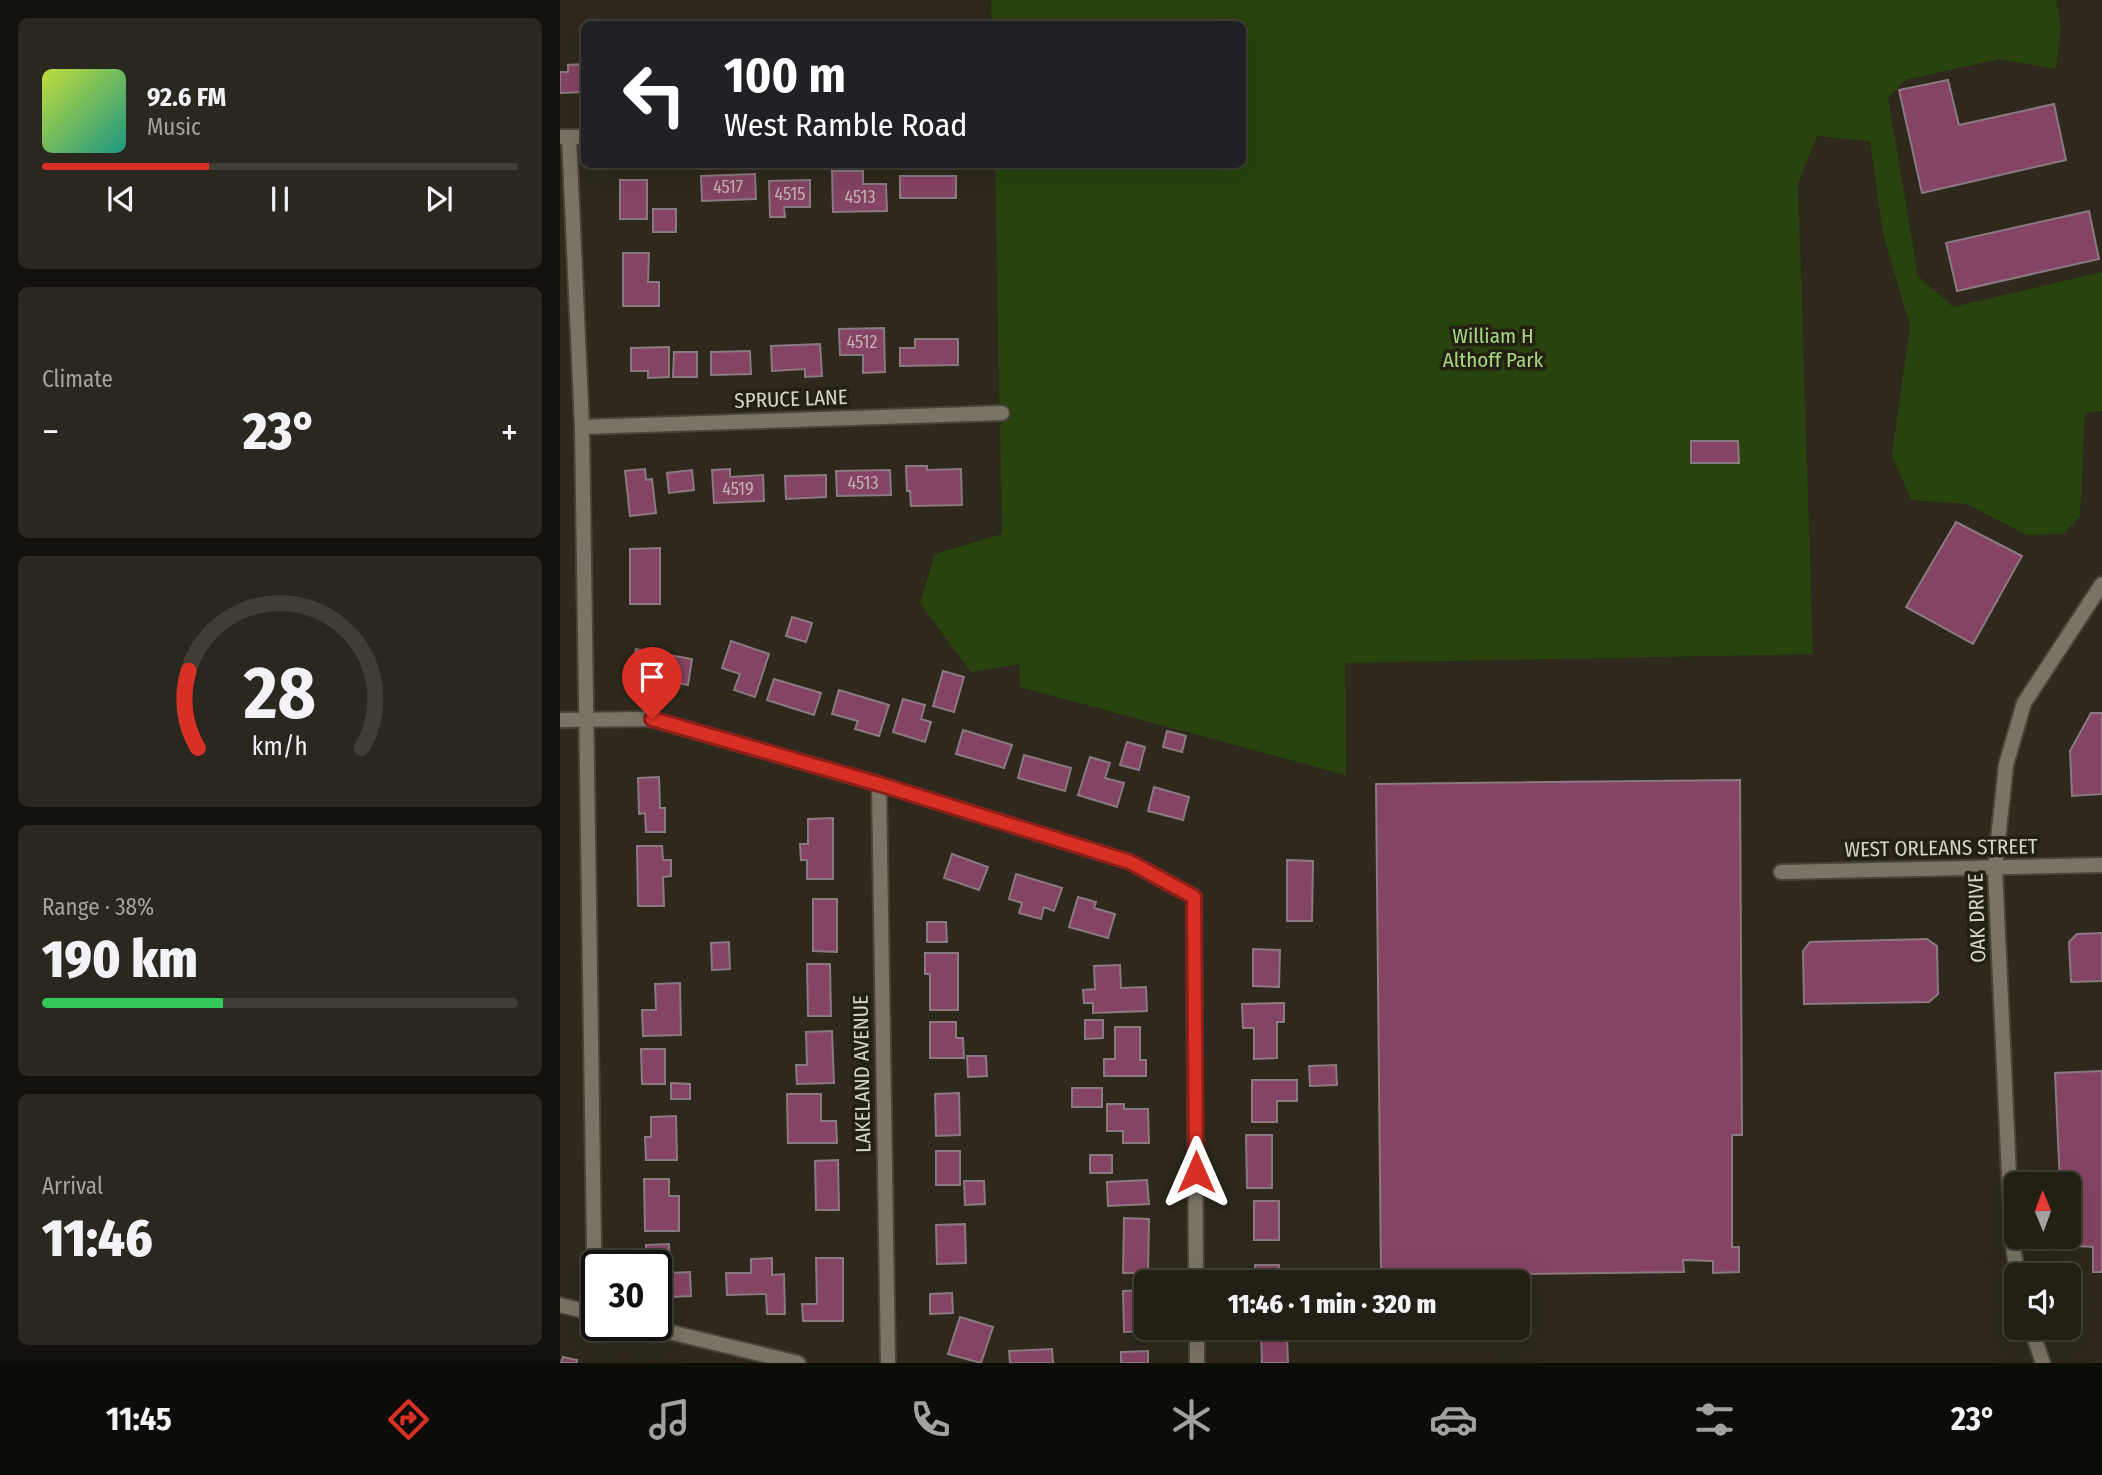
<!DOCTYPE html>
<html lang="en">
<head>
<meta charset="utf-8">
<style>
	body { margin:0; font-family:"Fira Sans Condensed",sans-serif; background:#2a271e; color:#f1f3f6; height:100vh; display:flex; flex-direction:column; font-size:26px; white-space:nowrap }
	* { box-sizing:border-box; margin:0 }
	p { font-size:23px; color:#a2a2a0 }
	.icon { flex:none; width:38px; height:38px; fill:none; stroke:currentColor; stroke-width:2; stroke-linecap:round; stroke-linejoin:round }
	.map { position:relative; flex:1; overflow:hidden }
	.details { display:flex; flex-direction:column; gap:18px; padding:18px; background:#13110c; width:560px }
	.details>* { flex:none }
	.hud { position:absolute; left:21px; top:21px; width:665px; height:147px; border-radius:10px; box-shadow:0 7px 28px #0002,0 0 0 2px #3f3d34; background:#202124; color:#fff; overflow:hidden }
	.needle { width:46px; rotate:359deg }
	.controls { position:absolute; left:1444px; top:1172px; display:grid; gap:14px }
	.controls a { display:grid; place-items:center; width:77px; height:77px; border-radius:10px; background:#221f15; box-shadow:0 7px 28px #0002,0 0 0 2px #3f3d34; font-size:35px }
	.speed { position:absolute; left:21px; top:1250px; display:flex; gap:14px; font-size:35px; font-weight:700; text-align:center }
	.speed>* { display:grid; place-content:center; width:91px; height:91px; border-radius:50%; background:#221f15; box-shadow:0 7px 28px #0002,0 0 0 2px #3f3d34; line-height:1 }
	.speed .limit { border:4px solid #111; border-radius:10px; background:#fff; color:#111 }
	.pin { position:absolute; display:grid; place-items:center; width:60px; height:60px; color:#fff; margin:-72px -30px; border-radius:50% 50% 50% 0; rotate:-45deg; box-shadow:0 0 7px #0007 }
	.pin .icon { rotate:45deg }
	.me { position:absolute; width:77px; margin:-38px; rotate:0deg; stroke-linejoin:round; filter:drop-shadow(0 0 5px #0008) }
	.turn { display:flex; align-items:center; gap:24px; height:147px; padding:0 28px; font-size:32px }
	.turn .icon { width:91px; height:91px; stroke-width:2.5 }
	.turn b { display:block; font-size:49px; line-height:60px }
	.big { font-size:52px; font-weight:800; line-height:1.1 }
	.details .widget { flex:1; display:flex; flex-direction:column; justify-content:center; gap:10px; min-width:0; padding:0 24px; border-radius:10px; background:#2a271e }
	.details .dial { align-items:center; gap:0 }
	.dial svg { height:182px; overflow:visible; fill:none; stroke:#3f3d34; stroke-width:7; stroke-linecap:round; text-anchor:middle }
	.dial text { fill:#f1f3f6; stroke:none }
	.song { display:flex; align-items:center; gap:21px }
	.cover { width:84px; height:84px; border-radius:10px; background:linear-gradient(135deg,hsl(70 70% 55%),hsl(170 70% 35%)) }
	.played { height:7px; border-radius:4px; background:linear-gradient(90deg,#d93025 35%,#3f3d34 35%) }
	.keys { display:flex; justify-content:space-around; direction:ltr }
	.heat { display:flex; justify-content:space-between; align-items:center; font-size:38px; direction:ltr }
	.charge { height:10px; border-radius:5px; background:linear-gradient(90deg,#34c759 38%,#3f3d34 0) }
	.trip { position:absolute; left:574px; top:1270px; width:396px; height:70px; border-radius:10px; background:#221f15; box-shadow:0 7px 28px #0002,0 0 0 2px #3f3d34; font-weight:800; line-height:70px; text-align:center }
	.tabs { display:flex; height:112px; justify-content:space-around; align-items:center; background:#0e0c08; color:#a2a2a0 }
	.tabs .icon { width:49px; height:49px }
	.tabs .active { color:#d93025 }
	.tabs b { font-size:32px; color:#f1f3f6 }
	main { display:flex; flex:1; min-height:0 }
	.map>svg:first-child { display:block }
	.green { fill:#28430e }
	.building { fill:#854463; stroke:#8a7980; stroke-width:2 }
	.lines { fill:none; stroke-linecap:round; stroke-linejoin:round }
	.street-casing { stroke:#484439; stroke-width:18 }
	.street { stroke:#7a7466; stroke-width:14 }
	.route-casing { stroke:#8d1f18; stroke-width:18 }
	.route { stroke:#d93025; stroke-width:12 }
	.labels { text-anchor:middle; dominant-baseline:central; stroke-width:7; stroke-linejoin:round; paint-order:stroke }
	.number-label { font-size:18px; fill:#c2afb1 }
	.park-label { font-size:21px; fill:#a6d880; stroke:#241f13 }
	.street-label { font-size:21px; fill:#d6d3cb; stroke:#241f13 }
</style>
</head>
<body>
<main>
<section class="details">
<div class="widget">
<div class="song"><i class="cover"></i><div><b>92.6 FM</b><p>Music</p></div></div>
<div class="played"></div>
<div class="keys"><svg class="icon" aria-label="previous" viewBox="0 0 24 24"><path d="M18 5L8 12l10 7zM5 5v14"/></svg><svg class="icon" aria-label="pause" viewBox="0 0 24 24"><path d="M8 5v14M16 5v14"/></svg><svg class="icon" aria-label="next" viewBox="0 0 24 24"><path d="M6 5l10 7-10 7zM19 5v14"/></svg></div>
</div>
<div class="widget"><p>Climate</p>
<div class="heat"><a>−</a><b class="big">23°</b><a>+</a></div>
</div>
<div class="widget dial"><svg viewBox="0 0 100 80">
<path d="M14 69A42 42 0 1 1 86 69"/>
<path d="M14 69A42 42 0 0 1 10 35" stroke="#d93025"/>
<text x="50" y="56" font-size="32" font-weight="700">28</text>
<text x="50" y="72" font-size="11">km/h</text>
</svg></div>
<div class="widget"><p>Range · 38%</p><b class="big">190 km</b><div class="charge"></div></div>
<div class="widget"><p>Arrival</p><b class="big">11:46</b></div>
</section>
<div class="map">
<svg width="1542" height="1363" viewBox="0 0 1542 1363">
	<rect width="100%" height="100%" fill="#2e291c"/>
	<path class="green" d="M431,0H1496L1501,28L1496,69L1439,59L1345,80L1328,98L1358,276L1393,307L1542,272V411L1525,413L1520,517L1503,534L1467,535L1407,504L1351,500L1332,455L1350,326L1323,234L1310,141L1257,136L1238,183L1253,654L785,663L786,775L460,687L459,664L411,672L360,603L375,554L442,534L435,165L682,164V24H432Z"/>
	<g class="building">
		<path d="M24,64V92L0,93V72H8V65Z"/>
		<path d="M1388,80L1399,125L1494,104L1506,160L1362,193L1339,90Z"/>
		<path d="M272,171H303V184H326L327,211L273,212Z"/>
		<path d="M195,174L196,199L142,201L141,176Z"/>
		<rect x="340" y="176" width="56" height="22"/>
		<rect x="60" y="180" width="27" height="39"/>
		<path d="M250,180V207H224L225,217H210L209,181Z"/>
		<rect x="93" y="209" width="23" height="23"/>
		<path d="M1529,211L1539,259L1397,291L1386,243Z"/>
		<path d="M63,253H89L88,282H99V306H63Z"/>
		<path d="M324,328L325,372L303,373V355H280L279,329Z"/>
		<path d="M355,339H398V365L340,366V348H355Z"/>
		<path d="M260,344L262,376L245,377V369L212,371L211,346Z"/>
		<path d="M109,347V377L88,378V371H71V348Z"/>
		<path d="M190,351L191,374L151,375V352Z"/>
		<path d="M114,352H137V377H113Z"/>
		<path d="M1131,441H1178L1179,463H1131Z"/>
		<path d="M346,466H367V470L401,469L402,505L351,506L350,491H347Z"/>
		<path d="M85,469L86,480L92,479L96,513L70,516L65,471Z"/>
		<path d="M170,469V477L203,475L204,501L154,503L152,470Z"/>
		<path d="M132,470L134,490L109,493L107,473Z"/>
		<path d="M330,470L331,495L277,496L276,471Z"/>
		<path d="M266,475V497L226,499L225,476Z"/>
		<path d="M1396,522L1462,556L1413,644L1346,607Z"/>
		<path d="M100,548V604H70V549Z"/>
		<path d="M232,617L252,623L246,642L226,636Z"/>
		<path d="M171,641L209,654L195,697L174,690L180,674L162,668Z"/>
		<path d="M76,649L132,659L128,685L71,675Z"/>
		<path d="M383,671L404,677L394,712L373,706Z"/>
		<path d="M214,679L261,693L254,715L207,700Z"/>
		<path d="M279,690L329,705L319,736L295,729L298,721L272,714Z"/>
		<path d="M343,699L365,705L361,719L371,722L365,742L333,732Z"/>
		<path d="M1531,713H1542V794L1512,796L1510,751Z"/>
		<path d="M403,730L452,745L444,768L396,754Z"/>
		<path d="M607,731L626,736L622,752L603,747Z"/>
		<path d="M567,742L585,747L579,770L560,765Z"/>
		<path d="M464,755L511,768L505,791L458,778Z"/>
		<path d="M530,757L550,763L545,778L564,783L557,807L518,795Z"/>
		<path d="M99,777L100,808H105V832H86L85,813L79,814L78,778Z"/>
		<path d="M1180,780L1182,1135H1172V1247H1179V1272L1153,1273V1261L1123,1260L1124,1272L821,1276L816,784Z"/>
		<path d="M594,787L629,797L623,820L588,811Z"/>
		<path d="M273,818V879H247V860H241L240,844H248V819Z"/>
		<path d="M77,846H102L103,860H111V876L103,877L104,906H78Z"/>
		<path d="M392,854L428,867L419,890L384,878Z"/>
		<path d="M727,860L753,861L752,921H727Z"/>
		<path d="M456,874L502,888L494,911L484,907L481,919L459,913L462,903L449,899Z"/>
		<path d="M518,897L536,902L534,908L555,914L548,938L509,927Z"/>
		<path d="M253,899H277V952L253,951Z"/>
		<path d="M367,922H386L387,942H367Z"/>
		<path d="M1542,933V981L1511,982L1509,942L1517,934Z"/>
		<path d="M1367,939L1377,946L1378,994L1369,1002L1244,1004L1243,951L1250,942Z"/>
		<path d="M169,942L170,969L152,970L151,943Z"/>
		<path d="M693,949L720,950L719,987L693,986Z"/>
		<path d="M365,953H398V1010H370V974H365Z"/>
		<path d="M247,964H270L271,1016H248Z"/>
		<path d="M560,965L561,988L586,987L587,1011L533,1013V1003H524L523,990L535,989L534,966Z"/>
		<path d="M120,983L121,1035L83,1036L82,1010H96L95,984Z"/>
		<path d="M724,1003V1022H717V1058L694,1059V1028H683L682,1004Z"/>
		<path d="M525,1020H543V1038L525,1039Z"/>
		<path d="M370,1022H396V1038H403L404,1058H370Z"/>
		<path d="M555,1027H580V1060H586V1076H544V1059H555Z"/>
		<path d="M272,1031L274,1083L237,1084L236,1065H247L246,1032Z"/>
		<path d="M81,1049H105V1084H82Z"/>
		<path d="M407,1056H426L427,1076L408,1077Z"/>
		<path d="M776,1065L777,1085L750,1086L749,1066Z"/>
		<path d="M1542,1071V1272H1533V1247L1503,1245V1237H1508V1185H1500L1495,1073Z"/>
		<path d="M692,1080H737V1101H717V1122H692Z"/>
		<path d="M111,1083L130,1084V1099H111Z"/>
		<rect x="512" y="1088" width="30" height="19"/>
		<path d="M399,1093L400,1135L376,1136L375,1094Z"/>
		<path d="M227,1094H261V1121H276L277,1143H228Z"/>
		<path d="M547,1104H564V1109H588L589,1143H563V1131H547Z"/>
		<path d="M116,1116L117,1160H86L85,1137H91V1117Z"/>
		<path d="M686,1135H712V1188H687Z"/>
		<rect x="376" y="1151" width="24" height="34"/>
		<rect x="530" y="1155" width="22" height="18"/>
		<path d="M278,1160L279,1210H256L255,1161Z"/>
		<path d="M84,1179H109V1196H119V1231H85Z"/>
		<path d="M587,1180L589,1204L548,1206L547,1182Z"/>
		<path d="M404,1181H424L425,1204L405,1205Z"/>
		<rect x="694" y="1201" width="25" height="39"/>
		<path d="M564,1218L589,1219L588,1273H563Z"/>
		<path d="M405,1224L406,1263L377,1264L376,1225Z"/>
		<path d="M109,1244L110,1273L130,1272L131,1296L112,1297L111,1288H96V1265H87L86,1245Z"/>
		<path d="M212,1258V1275L224,1274L225,1314H207L206,1294L167,1295L166,1273H191V1259Z"/>
		<path d="M256,1258H283V1321H243L242,1304H257Z"/>
		<rect x="695" y="1265" width="24" height="18"/>
		<path d="M585,1290L587,1331L564,1332L563,1291Z"/>
		<path d="M392,1293L393,1313L370,1314V1294Z"/>
		<path d="M400,1317L433,1327L421,1363L388,1354Z"/>
		<path d="M727,1336L728,1363H702L701,1337Z"/>
		<path d="M492,1349L493,1363H450L449,1351Z"/>
		<path d="M588,1351V1363H561V1352Z"/>
		<path d="M3,1357L17,1360V1363H1Z"/>
	</g>
	<g class="lines">
		<g class="street-casing">
			<g id="street">
				<path d="M1,137H24"/>
				<path d="M9,137L22,427L35,1314"/>
				<path d="M22,427L442,413"/>
				<path d="M0,720L92,719L319,784L570,862L634,897L636,1283"/>
				<path d="M319,784L328,1363"/>
				<path d="M1221,872L1542,865"/>
				<path d="M1458,1276L1454,1253L1449,1176L1435,868L1446,765L1464,703L1542,584"/>
				<path d="M0,1305L37,1314"/>
				<path d="M80,1325L238,1363"/>
				<path d="M637,1328V1363"/>
				<path d="M1471,1328L1483,1363"/>
			</g>
		</g>
		<use href="#street" class="street"/>
	</g>
	<g class="lines">
		<g class="route-casing">
			<path id="route" d="M92,719L319,784L570,862L634,897L636,1172"/>
		</g>
		<use href="#route" class="route"/>
	</g>
	<g class="labels">
		<g class="number-label">
			<text x="168" y="187">4517</text>
			<text x="230" y="194">4515</text>
			<text x="300" y="197">4513</text>
			<text x="302" y="342">4512</text>
			<text x="303" y="483">4513</text>
			<text x="178" y="489">4519</text>
		</g>
		<g class="park-label">
			<text x="933" y="336">William H<tspan x="933" dy="24">Althoff Park</tspan></text>
		</g>
		<g class="street-label">
			<text transform="translate(231 399) rotate(-2)">SPRUCE LANE</text>
			<text transform="translate(1381 848) rotate(-1)">WEST ORLEANS STREET</text>
			<text transform="translate(1417 918) rotate(-92)">OAK DRIVE</text>
			<text transform="translate(302 1074) rotate(-91)">LAKELAND AVENUE</text>
		</g>
	</g>
</svg>
<div class="controls">
<a><svg class="needle" viewBox="-14 -14 28 28"><path d="M0-13l5 13h-10z" fill="#e53935"/><path d="M0 13l5-13h-10z" fill="#a2a2a0"/></svg></a>
<a><svg class="icon" aria-label="sound" viewBox="0 0 24 24"><path d="M4 9h4l5-4v14l-5-4H4zM17 9q2 3 0 6"/></svg></a>
</div>
<div class="speed"><div class="limit">30</div></div>
<div class="pin" style="left:92px;top:719px;background:#d93025"><svg class="icon" aria-label="arrive" viewBox="0 0 24 24"><path d="M6 21V4h12l-3 4 3 4H6"/></svg></div>
<svg class="me" style="left:636px;top:1172px" viewBox="-20 -20 40 40"><path d="M0-17L14 15 0 8-14 15z" fill="#d93025" stroke="#fff" stroke-width="4"/></svg>
<div class="trip">11:46 · 1 min · 320 m</div>
<div class="hud">
<div class="turn"><svg class="icon" aria-label="left" viewBox="0 0 24 24"><path d="M17 20v-9H6M10 6l-5 5 5 5"/></svg><div><b>100 m</b>West Ramble Road</div></div>
</div>
</div>
</main>
<nav class="tabs">
<b>11:45</b>
<svg class="icon active" aria-label="directions" viewBox="0 0 24 24"><path d="M12 3l9 9-9 9-9-9zM9 14v-3h6M13 9l2 2-2 2"/></svg>
<svg class="icon" aria-label="music" viewBox="0 0 24 24"><path d="M9 18V5l10-2v13"/><circle cx="6" cy="18" r="3"/><circle cx="16" cy="16" r="3"/></svg>
<svg class="icon" aria-label="phone" viewBox="0 0 24 24"><path d="M5 4h4l2 5-3 2q2 4 5 5l2-3 5 2v4C11 20 4 13 5 4z"/></svg>
<svg class="icon" aria-label="climate" viewBox="0 0 24 24"><path d="M12 3v18M4 7l16 10M4 17L20 7"/></svg>
<svg class="icon" aria-label="car" viewBox="0 0 24 24"><path d="M5 17H2v-5l4-1 3-4h7l3 4 3 1v5h-3M9 17h6M6 11h13"/><circle cx="7" cy="17" r="2"/><circle cx="17" cy="17" r="2"/></svg>
<svg class="icon" aria-label="filters" viewBox="0 0 24 24"><path d="M4 7h16M4 17h16"/><circle cx="9" cy="7" r="2"/><circle cx="15" cy="17" r="2"/></svg>
<b>23°</b>
</nav>
</body>
</html>
